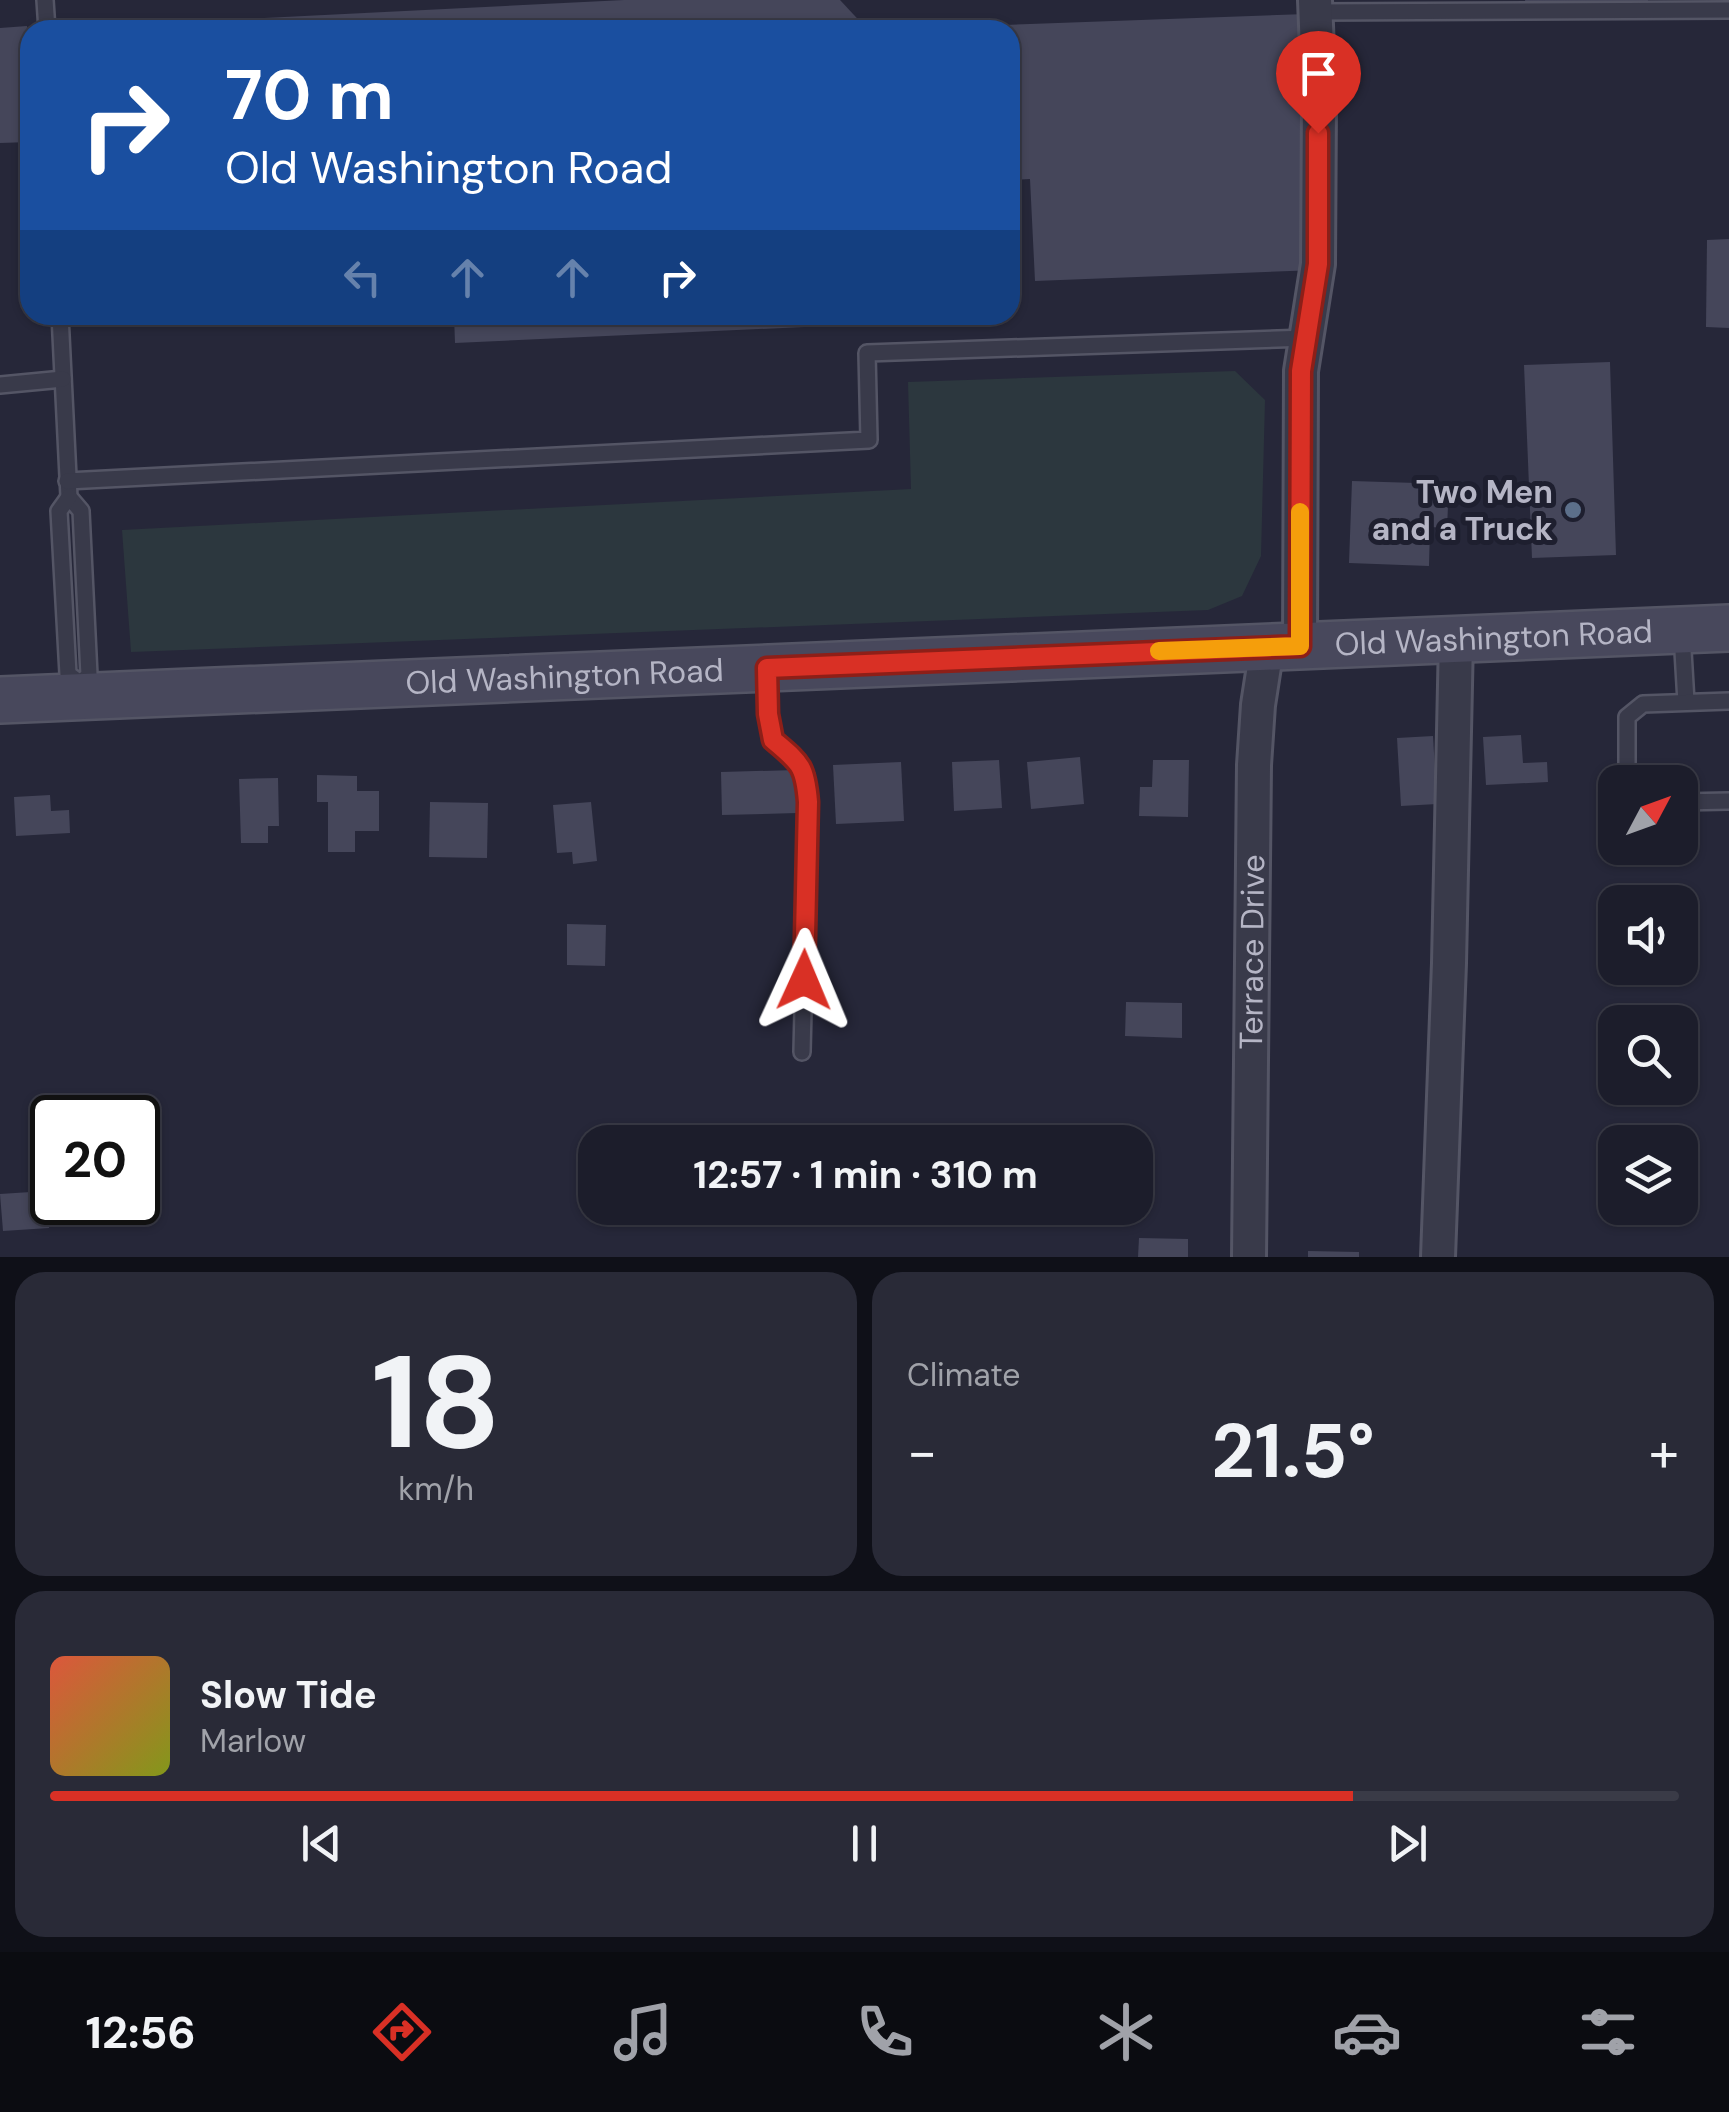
<!DOCTYPE html>
<html lang="en">
<head>
<meta charset="utf-8">
<style>
	body { margin:0; font-family:"DM Sans",sans-serif; background:#292a37; color:#f1f3f6; height:100vh; display:flex; flex-direction:column; font-size:38px; white-space:nowrap }
	* { box-sizing:border-box; margin:0 }
	p { font-size:32px; color:#a0a2a9 }
	.icon { flex:none; width:55px; height:55px; fill:none; stroke:currentColor; stroke-width:2; stroke-linecap:round; stroke-linejoin:round }
	.map { position:relative; height:1257px; overflow:hidden }
	.drawer { display:flex; flex-direction:column; gap:15px; padding:15px; background:#0f1018; flex:1 }
	.drawer>* { flex:none }
	.hud { position:absolute; left:20px; top:20px; width:1000px; height:305px; border-radius:30px; box-shadow:0 2px 8px #0004,0 0 0 2px #3a3b47; background:#1a4fa0; color:#fff; overflow:hidden }
	.needle { width:65px; rotate:49deg }
	.controls { position:absolute; left:1598px; top:765px; display:grid; gap:20px }
	.controls a { display:grid; place-items:center; width:100px; height:100px; border-radius:20px; background:#1c1d2b; box-shadow:0 2px 8px #0004,0 0 0 2px #3a3b47; font-size:50px }
	.speed { position:absolute; left:30px; top:1095px; display:flex; gap:20px; font-size:50px; font-weight:700; text-align:center }
	.speed>* { display:grid; place-content:center; width:130px; height:130px; border-radius:50%; background:#1c1d2b; box-shadow:0 2px 8px #0004,0 0 0 2px #3a3b47; line-height:1 }
	.speed .limit { border:5px solid #111; border-radius:15px; background:#fff; color:#111 }
	.pin { position:absolute; display:grid; place-items:center; width:85px; height:85px; color:#fff; margin:-102px -42px; border-radius:50% 50% 50% 0; rotate:-45deg; box-shadow:0 0 10px #0007 }
	.pin .icon { rotate:45deg }
	.me { position:absolute; width:110px; margin:-55px; rotate:1deg; stroke-linejoin:round; filter:drop-shadow(0 0 8px #0008) }
	.turn { display:flex; align-items:center; gap:35px; height:210px; padding:0 40px; font-size:45px }
	.turn .icon { width:130px; height:130px; stroke-width:2.5 }
	.turn b { display:block; font-size:70px; line-height:85px }
	.lanes { display:flex; align-items:center; height:95px; padding:0 40px; background:#0003; justify-content:center; gap:50px; direction:ltr }
	.lanes .off { opacity:.35 }
	.big { font-size:75px; font-weight:700; line-height:1.1 }
	.drawer .card { flex:1; display:flex; flex-direction:column; justify-content:center; gap:15px; min-width:0; padding:0 35px; border-radius:30px; background:#292a37 }
	.drawer .dial { align-items:center; gap:0 }
	.dial b { font-size:130px; line-height:1 }
	.song { display:flex; align-items:center; gap:30px }
	.cover { width:120px; height:120px; border-radius:15px; background:linear-gradient(135deg,hsl(10 70% 55%),hsl(70 70% 35%)) }
	.played { height:10px; border-radius:5px; background:linear-gradient(90deg,#d93025 80%,#3a3b47 80%) }
	.keys { display:flex; justify-content:space-around; direction:ltr }
	.heat { display:flex; justify-content:space-between; align-items:center; font-size:55px; direction:ltr }
	.drawer .tiles { flex:1; display:grid; gap:15px; grid-template-columns:1fr 1fr }
	.card:last-child { grid-column:span 2 }
	.trip { position:absolute; left:578px; top:1125px; width:575px; height:100px; border-radius:30px; background:#1c1d2b; box-shadow:0 2px 8px #0004,0 0 0 2px #3a3b47; font-weight:700; line-height:100px; text-align:center }
	.dock { display:flex; height:160px; justify-content:space-around; align-items:center; background:#0b0c11; color:#a0a2a9 }
	.dock .icon { width:70px; height:70px }
	.dock .active { color:#d93025 }
	.dock b { font-size:45px; color:#f1f3f6 }
	.map>svg:first-child { display:block }
	.green { fill:#2c373e }
	.building { fill:#45465a }
	.lines { fill:none; stroke-linecap:round; stroke-linejoin:round }
	.lane-casing { stroke:#545565; stroke-width:20 }
	.street-casing { stroke:#545565; stroke-width:38 }
	.secondary-casing { stroke:#545565; stroke-width:50 }
	.lane { stroke:#393a4a; stroke-width:15 }
	.street { stroke:#393a4a; stroke-width:32 }
	.secondary { stroke:#48485c; stroke-width:45 }
	.route-casing { stroke:#8d1f18; stroke-width:25 }
	.route { stroke:#d93025; stroke-width:18 }
	.slow { stroke:#f59e0b; stroke-width:18 }
	.service-dot { fill:#5c6f8a; stroke:#1e1f2f; stroke-width:4 }
	.labels { text-anchor:middle; dominant-baseline:central; stroke-width:10; stroke-linejoin:round; paint-order:stroke }
	.poi-label { font-size:32px; font-weight:bold; fill:#b5b5c5; stroke:#1e1f2f; text-anchor:end }
	.street-label { font-size:32px; fill:#b5b5c5; stroke:#1e1f2f }
</style>
</head>
<body>
<div class="map">
<svg width="1729" height="1257" viewBox="0 0 1729 1257">
	<rect width="100%" height="100%" fill="#262739"/>
	<path class="green" d="M1235,371L1265,400L1261,556L1242,596L1208,610L131,652L122,530L911,489L908,382Z"/>
	<g class="building">
		<path d="M624,0H840L868,30H106L105,26Z"/>
		<path d="M1525,0H1648V3L1526,8Z"/>
		<path d="M1306,14L1317,270L1035,281L1030,179L1010,180V30H950V27Z"/>
		<path d="M27,26L30,82V142L0,143V28Z"/>
		<path d="M1729,239V328L1706,327L1707,240Z"/>
		<path d="M454,315H867L868,324L455,343Z"/>
		<path d="M1610,362L1616,555L1532,558L1524,365Z"/>
		<path d="M1352,481L1449,484L1447,528L1430,527L1429,566L1349,563Z"/>
		<path d="M1521,735L1523,763L1547,762L1548,782L1486,785L1483,737Z"/>
		<path d="M1433,736L1437,804L1401,806L1397,738Z"/>
		<path d="M1080,757L1084,804L1031,809L1027,762Z"/>
		<path d="M999,760L1002,808L954,811L952,762Z"/>
		<path d="M1153,760H1189L1188,817L1139,816L1140,787H1152Z"/>
		<path d="M901,762L904,821L836,824L833,765Z"/>
		<path d="M796,770L797,813L722,815L721,772Z"/>
		<path d="M317,775L357,776V791H379V831H355V852H328V802H317Z"/>
		<path d="M278,778L279,826H268V843H241L239,779Z"/>
		<path d="M50,795L51,811L69,810L70,833L16,836L14,797Z"/>
		<path d="M430,802L488,803L487,858L429,857Z"/>
		<path d="M591,802L597,861L573,864L572,852L557,853L553,805Z"/>
		<path d="M567,924L606,925L605,966L567,965Z"/>
		<path d="M1126,1002L1182,1003V1038L1125,1036Z"/>
		<path d="M46,1191L49,1228L3,1231L0,1194Z"/>
		<path d="M1139,1238L1188,1239V1257H1138Z"/>
		<path d="M1308,1251L1359,1252V1257H1308Z"/>
	</g>
	<g class="lines">
		<g class="lane-casing">
			<g id="lane">
				<path d="M45,0L47,30"/>
				<path d="M1316,12L1729,10"/>
				<path d="M60,315L69,497L81,511L89,675L80,683V687"/>
				<path d="M0,385L63,379"/>
				<path d="M67,481L869,440L867,353L1307,338"/>
				<path d="M69,497L59,511L68,674L80,683"/>
				<path d="M1682,634L1686,702"/>
				<path d="M767,670L769,714L773,740L795,759L806,776L808,802L802,1052"/>
				<path d="M1632,782L1627,775V717L1643,704L1729,701"/>
				<path d="M1680,802L1729,801"/>
			</g>
		</g>
		<g class="street-casing">
			<g id="street">
				<path d="M1300,646L1301,371L1318,264L1319,101L1315,0"/>
				<path id="s1" d="M1249,1257L1254,765L1258,705L1267,647"/>
				<path d="M1438,1257L1449,963L1456,639"/>
			</g>
		</g>
		<g class="secondary-casing">
			<g id="secondary">
				<path id="s2" d="M0,700L1729,628"/>
			</g>
		</g>
		<use href="#lane" class="lane"/>
		<use href="#street" class="street"/>
		<use href="#secondary" class="secondary"/>
	</g>
	<g class="lines">
		<g class="route-casing">
			<path id="route" d="M804,980L808,802C805,765 800,763 773,740L768,714L767,668L1300,646L1301,371L1318,264V133"/>
		</g>
		<use href="#route" class="route"/>
		<path class="slow" d="M1159,651L1300,646V512"/>
	</g>
	<circle class="service-dot" cx="1573" cy="510" r="10"/>
	<g class="labels">
		<g class="poi-label">
			<text x="1553" y="492">Two Men<tspan x="1553" dy="37">and a Truck</tspan></text>
		</g>
		<g class="street-label">
			<text stroke="none"><textPath href="#s2" startOffset="1495">Old Washington Road</textPath></text>
			<text stroke="none"><textPath href="#s2" startOffset="565">Old Washington Road</textPath></text>
			<text stroke="none"><textPath href="#s1" startOffset="305">Terrace Drive</textPath></text>
		</g>
	</g>
</svg>
<div class="controls">
<a><svg class="needle" viewBox="-14 -14 28 28"><path d="M0-13l5 13h-10z" fill="#e53935"/><path d="M0 13l5-13h-10z" fill="#a0a2a9"/></svg></a>
<a><svg class="icon" aria-label="sound" viewBox="0 0 24 24"><path d="M4 9h4l5-4v14l-5-4H4zM17 9q2 3 0 6"/></svg></a>
<a><svg class="icon" aria-label="search" viewBox="0 0 24 24"><circle cx="10" cy="10" r="6"/><path d="M15 15l6 6"/></svg></a>
<a><svg class="icon" aria-label="layers" viewBox="0 0 24 24"><path d="M12 4l9 5-9 5-9-5zM3 14l9 5 9-5"/></svg></a>
</div>
<div class="speed"><div class="limit">20</div></div>
<div class="pin" style="left:1318px;top:133px;background:#d93025"><svg class="icon" aria-label="arrive" viewBox="0 0 24 24"><path d="M6 21V4h12l-3 4 3 4H6"/></svg></div>
<svg class="me" style="left:804px;top:980px" viewBox="-20 -20 40 40"><path d="M0-17L14 15 0 8-14 15z" fill="#d93025" stroke="#fff" stroke-width="4"/></svg>
<div class="trip">12:57 · 1 min · 310 m</div>
<div class="hud">
<div class="turn"><svg class="icon" aria-label="right" viewBox="0 0 24 24"><path d="M7 20v-9h11M14 6l5 5-5 5"/></svg><div><b>70 m</b>Old Washington Road</div></div>
<div class="lanes"><svg class="icon off" aria-label="left" viewBox="0 0 24 24"><path d="M17 20v-9H6M10 6l-5 5 5 5"/></svg><svg class="icon off" aria-label="ahead" viewBox="0 0 24 24"><path d="M12 20V5M6 11l6-6 6 6"/></svg><svg class="icon off" aria-label="ahead" viewBox="0 0 24 24"><path d="M12 20V5M6 11l6-6 6 6"/></svg><svg class="icon" aria-label="right" viewBox="0 0 24 24"><path d="M7 20v-9h11M14 6l5 5-5 5"/></svg></div>
</div>
</div>
<section class="drawer">
<div class="tiles">
<div class="card dial"><b>18</b><p>km/h</p></div>
<div class="card"><p>Climate</p>
<div class="heat"><a>−</a><b class="big">21.5°</b><a>+</a></div>
</div>
<div class="card">
<div class="song"><i class="cover"></i><div><b>Slow Tide</b><p>Marlow</p></div></div>
<div class="played"></div>
<div class="keys"><svg class="icon" aria-label="previous" viewBox="0 0 24 24"><path d="M18 5L8 12l10 7zM5 5v14"/></svg><svg class="icon" aria-label="pause" viewBox="0 0 24 24"><path d="M8 5v14M16 5v14"/></svg><svg class="icon" aria-label="next" viewBox="0 0 24 24"><path d="M6 5l10 7-10 7zM19 5v14"/></svg></div>
</div>
</div>
</section>
<nav class="dock">
<b>12:56</b>
<svg class="icon active" aria-label="directions" viewBox="0 0 24 24"><path d="M12 3l9 9-9 9-9-9zM9 14v-3h6M13 9l2 2-2 2"/></svg>
<svg class="icon" aria-label="music" viewBox="0 0 24 24"><path d="M9 18V5l10-2v13"/><circle cx="6" cy="18" r="3"/><circle cx="16" cy="16" r="3"/></svg>
<svg class="icon" aria-label="phone" viewBox="0 0 24 24"><path d="M5 4h4l2 5-3 2q2 4 5 5l2-3 5 2v4C11 20 4 13 5 4z"/></svg>
<svg class="icon" aria-label="climate" viewBox="0 0 24 24"><path d="M12 3v18M4 7l16 10M4 17L20 7"/></svg>
<svg class="icon" aria-label="car" viewBox="0 0 24 24"><path d="M5 17H2v-5l4-1 3-4h7l3 4 3 1v5h-3M9 17h6M6 11h13"/><circle cx="7" cy="17" r="2"/><circle cx="17" cy="17" r="2"/></svg>
<svg class="icon" aria-label="filters" viewBox="0 0 24 24"><path d="M4 7h16M4 17h16"/><circle cx="9" cy="7" r="2"/><circle cx="15" cy="17" r="2"/></svg>
</nav>
</body>
</html>
